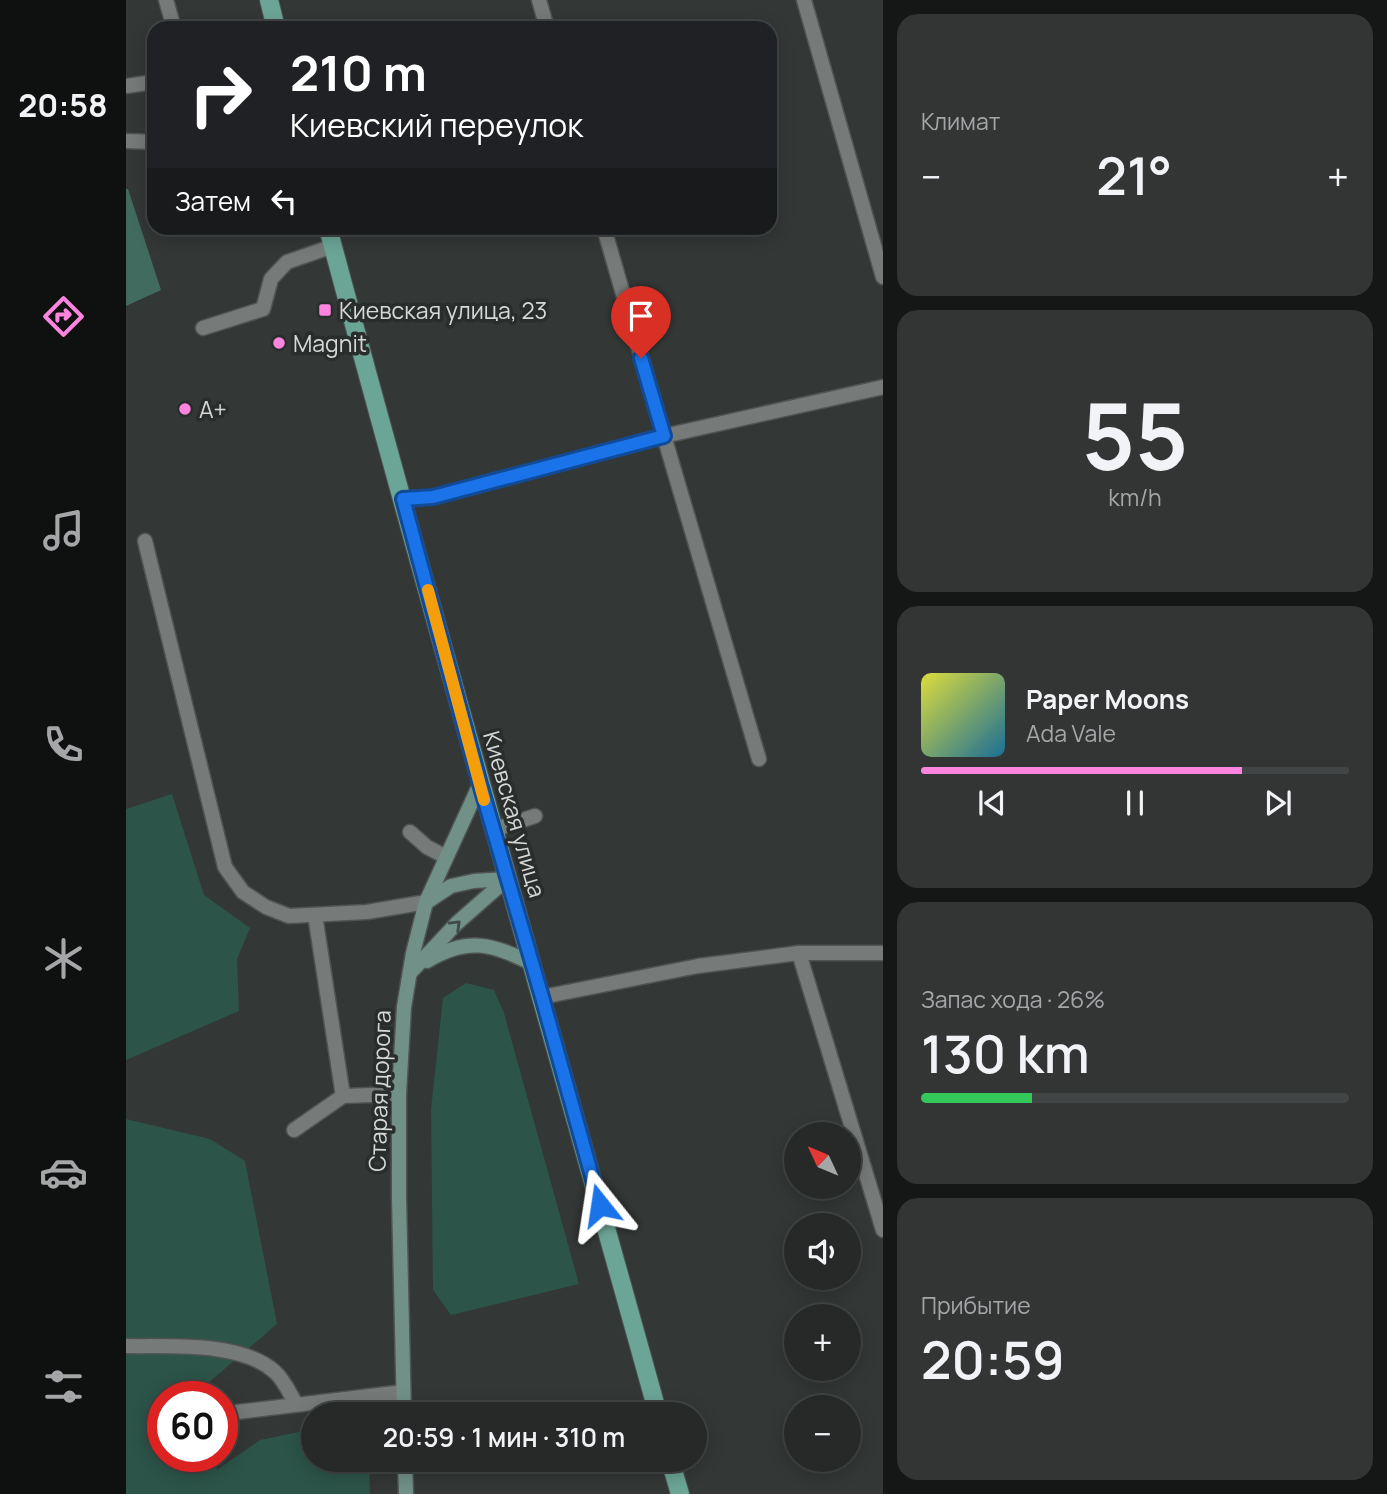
<!DOCTYPE html>
<html lang="ru">
<head>
<meta charset="utf-8">
<style>
	body { margin:0; font-family:Manrope,sans-serif; background:#323534; color:#f1f3f6; height:100vh; display:flex; flex-direction:column; font-size:26px; white-space:nowrap }
	* { box-sizing:border-box; margin:0 }
	p { font-size:23px; color:#a4a6a8 }
	.icon { flex:none; width:38px; height:38px; fill:none; stroke:currentColor; stroke-width:2; stroke-linecap:round; stroke-linejoin:round }
	.map { position:relative; flex:1; overflow:hidden }
	.panel { display:flex; flex-direction:column; gap:14px; padding:14px; background:#151716; width:504px }
	.panel>* { flex:none }
	.top-card { position:absolute; left:21px; top:21px; width:630px; height:214px; border-radius:21px; box-shadow:0 4px 18px #0003,0 0 0 2px #424545; background:#202124; color:#fff; overflow:hidden }
	.needle { width:46px; rotate:314deg }
	.fabs { position:absolute; left:658px; top:1122px; display:grid; gap:14px }
	.fabs a { display:grid; place-items:center; width:77px; height:77px; border-radius:50%; background:#262928; box-shadow:0 4px 18px #0003,0 0 0 2px #424545; font-size:35px }
	.speed { position:absolute; left:21px; top:1381px; display:flex; gap:14px; font-size:35px; font-weight:700; text-align:center }
	.speed>* { display:grid; place-content:center; width:91px; height:91px; border-radius:50%; background:#262928; box-shadow:0 4px 18px #0003,0 0 0 2px #424545; line-height:1 }
	.speed .limit { border:10px solid #d22; background:#fff; color:#111 }
	.pin { position:absolute; display:grid; place-items:center; width:60px; height:60px; color:#fff; margin:-72px -30px; border-radius:50% 50% 50% 0; rotate:-45deg; box-shadow:0 0 7px #0007 }
	.pin .icon { rotate:45deg }
	.me { position:absolute; width:77px; margin:-38px; rotate:345deg; stroke-linejoin:round; filter:drop-shadow(0 0 5px #0008) }
	.turn { display:flex; align-items:center; gap:24px; height:147px; padding:0 28px; font-size:32px }
	.turn .icon { width:91px; height:91px; stroke-width:2.5 }
	.turn b { display:block; font-size:49px; line-height:60px }
	.then { display:flex; align-items:center; height:66px; padding:0 28px; background:#0003; gap:14px; font-size:26px }
	.big { font-size:52px; font-weight:600; line-height:1.1 }
	.panel .tile { flex:1; display:flex; flex-direction:column; justify-content:center; gap:10px; min-width:0; padding:0 24px; border-radius:21px; background:#323534 }
	.panel .dial { align-items:center; gap:0 }
	.dial b { font-size:91px; line-height:1 }
	.song { display:flex; align-items:center; gap:21px }
	.cover { width:84px; height:84px; border-radius:10px; background:linear-gradient(135deg,hsl(60 70% 55%),hsl(200 70% 35%)) }
	.played { height:7px; border-radius:4px; background:linear-gradient(90deg,#fe85df 75%,#424545 75%) }
	.keys { display:flex; justify-content:space-around; direction:ltr }
	.heat { display:flex; justify-content:space-between; align-items:center; font-size:38px; direction:ltr }
	.charge { height:10px; border-radius:5px; background:linear-gradient(90deg,#34c759 26%,#424545 0) }
	.trip { position:absolute; left:175px; top:1402px; width:406px; height:70px; border-radius:35px; background:#262928; box-shadow:0 4px 18px #0003,0 0 0 2px #424545; font-weight:600; line-height:70px; text-align:center }
	main { display:flex; flex:1; min-height:0 }
	.dock { display:flex; flex-direction:column; width:126px; justify-content:space-around; align-items:center; background:#0f1010; color:#a4a6a8 }
	.dock .icon { width:49px; height:49px }
	.dock .on { color:#fe85df }
	.dock b { font-size:32px; color:#f1f3f6 }
	.map>svg:first-child { display:block }
	.green { fill:#2c5449 }
	.forest { fill:#426b60 }
	.lines { fill:none; stroke-linecap:round; stroke-linejoin:round }
	.lane-casing { stroke:#4f5351; stroke-width:17 }
	.street-casing { stroke:#4f5351; stroke-width:17 }
	.secondary-casing { stroke:#4f5351; stroke-width:17 }
	.primary-casing { stroke:#4f5351; stroke-width:20 }
	.lane { stroke:#767a78; stroke-width:14 }
	.street { stroke:#767a78; stroke-width:14 }
	.secondary { stroke:#719087; stroke-width:14 }
	.primary { stroke:#6ba595; stroke-width:18 }
	.oneway { stroke:#3f4b47 }
	.route-casing { stroke:#114b97; stroke-width:18 }
	.route { stroke:#1a73e8; stroke-width:12 }
	.slow { stroke:#f59e0b; stroke-width:12 }
	.poi-dot { fill:#fe85df; stroke:#292d2c; stroke-width:2.5 }
	.labels { text-anchor:middle; dominant-baseline:central; stroke-width:7; stroke-linejoin:round; paint-order:stroke }
	.poi-label { font-size:23px; fill:#d5d8d7; stroke:#292d2c; text-anchor:start }
	.street-label { font-size:23px; fill:#d5d8d7; stroke:#292d2c }
</style>
</head>
<body>
<main>
<nav class="dock">
<b>20:58</b>
<svg class="icon on" aria-label="directions" viewBox="0 0 24 24"><path d="M12 3l9 9-9 9-9-9zM9 14v-3h6M13 9l2 2-2 2"/></svg>
<svg class="icon" aria-label="music" viewBox="0 0 24 24"><path d="M9 18V5l10-2v13"/><circle cx="6" cy="18" r="3"/><circle cx="16" cy="16" r="3"/></svg>
<svg class="icon" aria-label="phone" viewBox="0 0 24 24"><path d="M5 4h4l2 5-3 2q2 4 5 5l2-3 5 2v4C11 20 4 13 5 4z"/></svg>
<svg class="icon" aria-label="climate" viewBox="0 0 24 24"><path d="M12 3v18M4 7l16 10M4 17L20 7"/></svg>
<svg class="icon" aria-label="car" viewBox="0 0 24 24"><path d="M5 17H2v-5l4-1 3-4h7l3 4 3 1v5h-3M9 17h6M6 11h13"/><circle cx="7" cy="17" r="2"/><circle cx="17" cy="17" r="2"/></svg>
<svg class="icon" aria-label="filters" viewBox="0 0 24 24"><path d="M4 7h16M4 17h16"/><circle cx="9" cy="7" r="2"/><circle cx="15" cy="17" r="2"/></svg>
</nav>
<div class="map">
<svg width="757" height="1494" viewBox="0 0 757 1494">
	<rect width="100%" height="100%" fill="#333736"/>
	<g class="green">
		<path d="M46,794L78,895L124,928L111,959L113,1011L0,1060V809Z"/>
		<path d="M340,983L368,990L378,1013L453,1284L325,1315L307,1290L305,1109L317,998Z"/>
		<path d="M0,1119L84,1139L119,1161L151,1324L74,1390L75,1396H37V1456H87L91,1470L134,1440L187,1429V1460H243L244,1494H0Z"/>
	</g>
	<path class="forest" d="M0,189H2L35,290L0,306Z"/>
	<g class="lines">
		<g class="lane-casing">
			<g id="lane">
				<path d="M40,0L48,28"/>
				<path d="M0,86L28,82"/>
				<path d="M77,328L137,309L145,279L161,262L207,246"/>
				<path d="M538,436L633,759"/>
				<path d="M19,541L99,867L117,892L140,907L163,916L241,912L300,902"/>
				<path d="M367,830L409,816"/>
				<path d="M284,832L301,847L320,857"/>
				<path d="M189,915L217,1096"/>
				<path d="M168,1130L217,1096L273,1094"/>
				<path d="M0,1346C43,1347 115,1341 149,1372C158,1380 164,1394 170,1404"/>
				<path d="M111,1412L277,1392"/>
			</g>
		</g>
		<g class="street-casing">
			<g id="street">
				<path d="M413,0L421,28"/>
				<path d="M678,0L757,277"/>
				<path d="M0,141L28,142"/>
				<path d="M478,228L538,436"/>
				<path d="M277,499L307,497L538,436L757,387"/>
				<path d="M673,953L757,1230"/>
				<path d="M416,997L572,966L673,953H757"/>
			</g>
		</g>
		<g class="secondary-casing">
			<g id="secondary">
				<path d="M301,902L325,886L348,881L381,879"/>
				<path d="M301,961C342,936 366,944 407,964"/>
				<path d="M284,973L331,923L381,879"/>
				<path d="M278,1414L273,1198V1094L278,1007L287,953L300,902L354,784"/>
				<path d="M279,1460L280,1494"/>
			</g>
		</g>
		<g class="primary-casing">
			<g id="primary">
				<path d="M143,0L150,28"/>
				<path d="M202,228C308,624 422,1018 532,1414"/>
				<path d="M544,1460L554,1494"/>
			</g>
		</g>
		<use href="#lane" class="lane"/>
		<use href="#street" class="street"/>
		<use href="#secondary" class="secondary"/>
		<use href="#primary" class="primary"/>
	</g>
	<defs><path id="oneway-chevron" d="M-2-3.5L2.5 0L-2 3.5" fill="none" stroke-width="1.6" stroke-linecap="round" stroke-linejoin="round" transform="scale(1.75)"/></defs>
	<use class="oneway" href="#oneway-chevron" transform="translate(330 925) rotate(-44)"/>
	<g class="lines">
		<g class="route-casing">
			<path id="route" d="M474,1205L416,997L354,784L277,499L307,497L538,436L515,358"/>
		</g>
		<use href="#route" class="route"/>
		<path class="slow" d="M302,590L358,800"/>
	</g>
	<g class="poi-dot">
		<rect x="192" y="303" width="14" height="14" rx="3.5"/>
		<circle cx="153" cy="343" r="7"/>
		<circle cx="59" cy="409" r="7"/>
	</g>
	<g class="labels">
		<g class="poi-label">
			<text x="213" y="310">Киевская улица, 23</text>
			<text x="167" y="343">Magnit</text>
			<text x="73" y="409">А+</text>
		</g>
		<g class="street-label">
			<text transform="translate(389 814) rotate(74)">Киевская улица</text>
			<text transform="translate(253 1091) rotate(-88)">Старая дорога</text>
		</g>
	</g>
</svg>
<div class="fabs">
<a><svg class="needle" viewBox="-14 -14 28 28"><path d="M0-13l5 13h-10z" fill="#e53935"/><path d="M0 13l5-13h-10z" fill="#a4a6a8"/></svg></a>
<a><svg class="icon" aria-label="sound" viewBox="0 0 24 24"><path d="M4 9h4l5-4v14l-5-4H4zM17 9q2 3 0 6"/></svg></a>
<a>+</a>
<a>−</a>
</div>
<div class="speed"><div class="limit">60</div></div>
<div class="pin" style="left:515px;top:358px;background:#d93025"><svg class="icon" aria-label="arrive" viewBox="0 0 24 24"><path d="M6 21V4h12l-3 4 3 4H6"/></svg></div>
<svg class="me" style="left:474px;top:1205px" viewBox="-20 -20 40 40"><path d="M0-17L14 15 0 8-14 15z" fill="#1a73e8" stroke="#fff" stroke-width="4"/></svg>
<div class="trip">20:59 · 1 мин · 310 m</div>
<div class="top-card">
<div class="turn"><svg class="icon" aria-label="right" viewBox="0 0 24 24"><path d="M7 20v-9h11M14 6l5 5-5 5"/></svg><div><b>210 m</b>Киевский переулок</div></div>
<div class="then">Затем<svg class="icon" aria-label="left" viewBox="0 0 24 24"><path d="M17 20v-9H6M10 6l-5 5 5 5"/></svg></div>
</div>
</div>
<section class="panel">
<div class="tile"><p>Климат</p>
<div class="heat"><a>−</a><b class="big">21°</b><a>+</a></div>
</div>
<div class="tile dial"><b>55</b><p>km/h</p></div>
<div class="tile">
<div class="song"><i class="cover"></i><div><b>Paper Moons</b><p>Ada Vale</p></div></div>
<div class="played"></div>
<div class="keys"><svg class="icon" aria-label="previous" viewBox="0 0 24 24"><path d="M18 5L8 12l10 7zM5 5v14"/></svg><svg class="icon" aria-label="pause" viewBox="0 0 24 24"><path d="M8 5v14M16 5v14"/></svg><svg class="icon" aria-label="next" viewBox="0 0 24 24"><path d="M6 5l10 7-10 7zM19 5v14"/></svg></div>
</div>
<div class="tile"><p>Запас хода · 26%</p><b class="big">130 km</b><div class="charge"></div></div>
<div class="tile"><p>Прибытие</p><b class="big">20:59</b></div>
</section>
</main>
</body>
</html>
